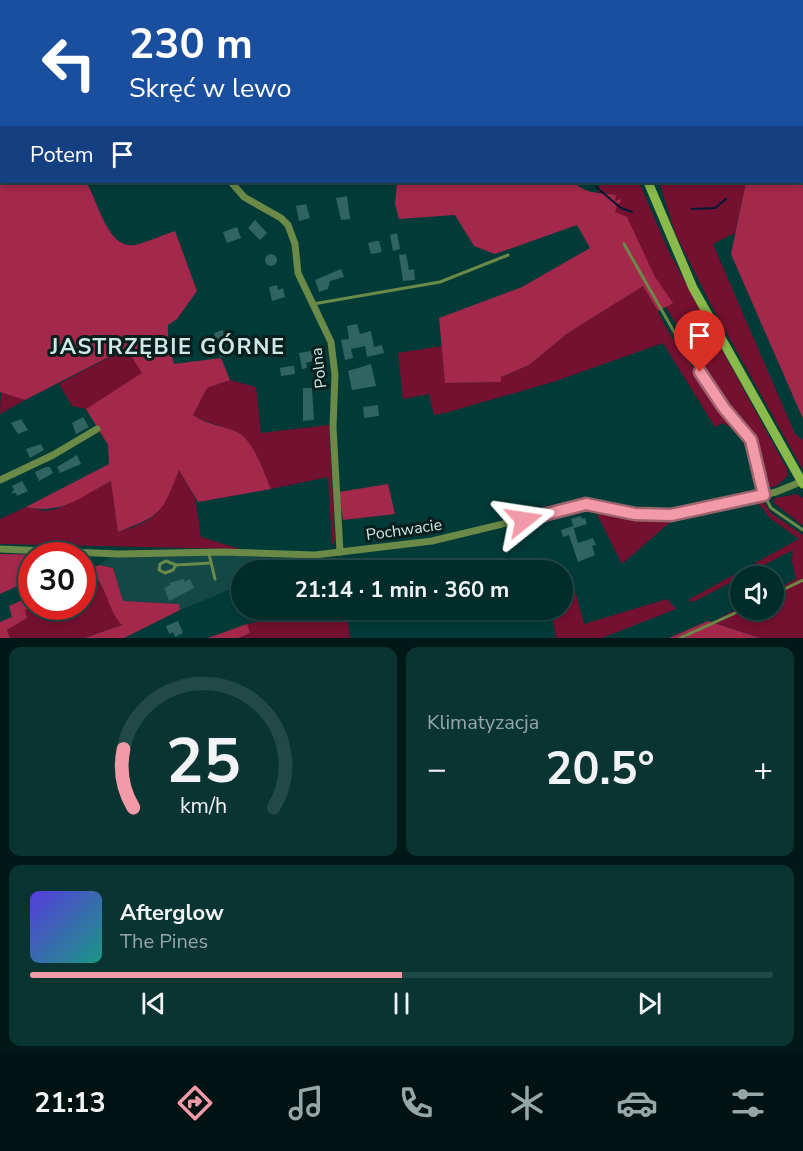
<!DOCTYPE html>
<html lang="pl">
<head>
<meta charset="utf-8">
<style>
	body { margin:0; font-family:"Nunito Sans",sans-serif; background:#0a3432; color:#f1f3f6; height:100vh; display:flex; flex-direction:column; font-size:22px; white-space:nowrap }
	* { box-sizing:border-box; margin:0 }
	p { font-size:20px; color:#95a7a8 }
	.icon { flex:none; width:33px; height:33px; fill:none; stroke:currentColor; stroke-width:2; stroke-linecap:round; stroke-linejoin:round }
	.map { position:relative; height:638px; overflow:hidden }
	.details { display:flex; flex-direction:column; gap:9px; padding:9px; background:#001817; flex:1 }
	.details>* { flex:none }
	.banner { position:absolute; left:0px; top:0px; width:804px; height:183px; box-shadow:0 3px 9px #0003,0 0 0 2px #224847; background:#1a4fa0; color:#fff; overflow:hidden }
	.buttons { position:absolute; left:730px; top:566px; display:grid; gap:12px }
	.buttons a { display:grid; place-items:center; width:54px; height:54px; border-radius:50%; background:#002c2a; box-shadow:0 3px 9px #0003,0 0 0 2px #224847; font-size:30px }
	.speed { position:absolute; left:18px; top:542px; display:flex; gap:12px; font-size:30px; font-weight:700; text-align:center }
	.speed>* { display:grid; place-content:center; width:78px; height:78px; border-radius:50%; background:#002c2a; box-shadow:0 3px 9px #0003,0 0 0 2px #224847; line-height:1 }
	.speed .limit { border:9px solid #d22; background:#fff; color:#111 }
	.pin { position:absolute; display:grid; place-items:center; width:51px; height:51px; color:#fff; margin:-62px -26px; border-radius:50% 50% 50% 0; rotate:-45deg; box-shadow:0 0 6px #0007 }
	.pin .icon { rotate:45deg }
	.me { position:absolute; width:66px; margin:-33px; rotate:75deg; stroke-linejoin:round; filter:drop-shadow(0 0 4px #0008) }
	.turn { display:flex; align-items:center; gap:21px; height:126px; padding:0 30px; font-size:27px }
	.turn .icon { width:78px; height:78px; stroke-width:2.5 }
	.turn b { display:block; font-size:42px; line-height:51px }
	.then { display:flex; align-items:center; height:57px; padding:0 30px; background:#0003; gap:12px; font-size:22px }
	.big { font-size:45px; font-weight:700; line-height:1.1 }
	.details .tile { flex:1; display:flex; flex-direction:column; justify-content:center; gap:9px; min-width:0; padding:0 21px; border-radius:12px; background:#0a3432 }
	.details .dial { align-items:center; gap:0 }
	.dial svg { height:156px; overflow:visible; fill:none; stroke:#224847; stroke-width:7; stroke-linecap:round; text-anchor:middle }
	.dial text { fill:#f1f3f6; stroke:none }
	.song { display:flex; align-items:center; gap:18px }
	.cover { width:72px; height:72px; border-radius:9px; background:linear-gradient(135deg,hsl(250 70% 55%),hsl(170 70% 35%)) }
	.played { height:6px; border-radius:3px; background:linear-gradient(90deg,#f39aa8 50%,#224847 50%) }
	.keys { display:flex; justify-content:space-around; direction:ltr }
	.heat { display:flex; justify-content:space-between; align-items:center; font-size:33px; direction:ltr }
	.details .tiles { flex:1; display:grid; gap:9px; grid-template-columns:1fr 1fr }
	.tile:last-child { grid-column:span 2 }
	.trip { position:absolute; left:231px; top:560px; width:342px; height:60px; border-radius:30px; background:#002c2a; box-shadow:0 3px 9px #0003,0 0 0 2px #224847; font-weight:700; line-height:60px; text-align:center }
	.tabs { display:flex; height:96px; justify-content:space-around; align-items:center; background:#001211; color:#95a7a8 }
	.tabs .icon { width:42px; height:42px }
	.tabs .current { color:#f39aa8 }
	.tabs b { font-size:27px; color:#f1f3f6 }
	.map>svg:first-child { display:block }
	.built { fill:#144845 }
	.green { fill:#741130 }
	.forest { fill:#a4284b }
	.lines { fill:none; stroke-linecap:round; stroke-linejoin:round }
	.stream { stroke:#001833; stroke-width:2 }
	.building { fill:#2f6460 }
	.path { stroke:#709a97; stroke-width:1.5; stroke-dasharray:3 3; stroke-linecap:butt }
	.lane { stroke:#6b8947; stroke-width:3 }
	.street { stroke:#6b8947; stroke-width:7 }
	.secondary { stroke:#89ba4b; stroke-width:9 }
	.route-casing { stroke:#9e646d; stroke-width:15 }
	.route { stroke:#f39aa8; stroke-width:10 }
	.labels { text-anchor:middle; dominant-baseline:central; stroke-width:6; stroke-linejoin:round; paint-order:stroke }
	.street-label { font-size:16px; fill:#cde8e5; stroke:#081e1d }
	.district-label { font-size:22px; font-weight:bold; letter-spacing:1.5px; fill:#cde8e5; stroke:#081e1d }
</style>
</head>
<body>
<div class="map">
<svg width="803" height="638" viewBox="0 0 803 638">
	<rect width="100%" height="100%" fill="#003b38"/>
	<path class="built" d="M218,555L305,559L279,570H242L241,585L180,610L179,604L123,601L113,568L99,565L110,557Z"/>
	<g class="green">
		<path d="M601,182H639L669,252L787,469L788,476L775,487H770L757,447L707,374L652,285L605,229L616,195L597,192Z"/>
		<path d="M659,182H746L735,233L713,244L795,434L803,440V470L711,305L676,235Z"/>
		<path d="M644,285L668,331L736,431L723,423L715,427L663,343L553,382L445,413L434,415L429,394L403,399L398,353L442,346L445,383L500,382L501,377L529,365L568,333Z"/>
		<path d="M126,348L143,373L86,409L72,406L59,384Z"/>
		<path d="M230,380L256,387L261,433L329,425L335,539L332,547L328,477L271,489C264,473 254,440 237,432C222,425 207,424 193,415L207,388Z"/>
		<path d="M1,391L25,400L0,414Z"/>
		<path d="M179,470L195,498L201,537L240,549L0,544V519L26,507L45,511L57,509L112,481L118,532C160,520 164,508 179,470Z"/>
		<path d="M797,494L803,498V526L773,502L775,498Z"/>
		<path d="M763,501L771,513L803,535V638H760L712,622L741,607L774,609V590L796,579L792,561L793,550L693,602L688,600L799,539L770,518L758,503Z"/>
		<path d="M595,510L648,521L675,518L622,564Z"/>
		<path d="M570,571L584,624L667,599L676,609L602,638H556L551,609H562L563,573Z"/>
		<path d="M95,577C107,591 112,610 122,625L85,638H10L7,630L27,618L24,610L34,606H82L83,583Z"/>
		<path d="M323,609H346L350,638H238L250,633L247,624Z"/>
	</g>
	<g class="forest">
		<path d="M803,98V419L731,254L746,182H802Z"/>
		<path d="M0,136L2,182H86C98,200 107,250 135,245C148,242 162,235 175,231L197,291L177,319L168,325V338L174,364L221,358L230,380L207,388L193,415C207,425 222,425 237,432C254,440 264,473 271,489L198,502L179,470C162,514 161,515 118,532L111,481C80,497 62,515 26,507L109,464L108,445L86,409L142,373L126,348L25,400L0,392Z"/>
		<path d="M397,182H575C583,194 603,193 616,195L615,201L621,199V202L617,205L615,212L627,217L655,277L673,303L658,311L643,286L568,333L529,365L501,377V382L445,383L439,318L522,287L590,248L577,225L495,254L474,246L455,215L399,219L395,204Z"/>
		<path d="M388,484L395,514L343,520L339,492Z"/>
		<path d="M0,554L64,555H32L31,580L0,594Z"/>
		<path d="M99,565L113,568L123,601L179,604L180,610L124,638H85L122,625C109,612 108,592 96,577L83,583V573Z"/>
		<path d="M31,596L32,606H34L25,610L27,618L7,630L10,638H0V622L12,617L9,606Z"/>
		<path d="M708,621L760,638H669Z"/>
		<path d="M247,624L250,633L238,638H208Z"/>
	</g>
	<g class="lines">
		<g class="stream">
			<path d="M380,0L384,2"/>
			<path d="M596,187L621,208L632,212"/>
			<path d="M692,209L715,208L726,199"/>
		</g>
	</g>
	<g class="building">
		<path d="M347,196L350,219L341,220L336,198Z"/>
		<path d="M306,204L310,218L299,221L296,206Z"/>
		<path d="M255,220L267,233L260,240L248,228Z"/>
		<path d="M237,227L241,238L227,243L223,232Z"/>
		<path d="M397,233L400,249L393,251L390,235Z"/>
		<path d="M376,241H379L382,252L371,254L368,243Z"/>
		<circle cx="271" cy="260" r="6"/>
		<path d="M406,254L409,270L414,269L415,280L403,281L399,255Z"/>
		<path d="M341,269L344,277L330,281L328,289L319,292L315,280Z"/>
		<path d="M277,285L278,290L283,288L285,297L272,301L269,287Z"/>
		<path d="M357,324L360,334L371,331L374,347L382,345L384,353L367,357L365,346L351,349L353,358L345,360L341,340L349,339L347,326Z"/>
		<path d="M223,330L227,356L220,357L214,333Z"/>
		<path d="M323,349L321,369L315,370L313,361L306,363L307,368L302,369L299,353Z"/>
		<path d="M371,364L376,386L352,390L348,371Z"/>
		<path d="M290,366H294L295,374L281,376L280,368Z"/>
		<path d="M303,388H312L314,420L303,421Z"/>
		<path d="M378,405L379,416L364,418L363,407Z"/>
		<path d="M83,417L89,427L76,434L72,423Z"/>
		<path d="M21,419L28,430L18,434L11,423Z"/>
		<path d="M41,444L44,450L30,458L26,449Z"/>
		<path d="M77,455L81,464L60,473L57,467Z"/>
		<path d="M46,467H50L53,473L39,481L35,472Z"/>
		<path d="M22,481L28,491L17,496L16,493H11L14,490L12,486Z"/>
		<path d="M581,516L582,519L585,518L587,524L574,528L571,519Z"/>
		<path d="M573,526L578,543L593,538L596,545L592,546L595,555L578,562L569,535L563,537L561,530Z"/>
		<path d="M184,579L185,582L190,579L194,588L169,601L164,588L170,585L169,583Z"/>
		<path d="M178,621L183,633L175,637L173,632L169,634L166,626Z"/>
	</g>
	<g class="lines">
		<path class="path" d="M404,182H420"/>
		<g class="lane">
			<path d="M725,0V2"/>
			<path d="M624,244L677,337L724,408L751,440L764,495L771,508L803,530"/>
			<path d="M313,304L440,282L508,255"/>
			<path d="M209,554L215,579"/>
			<path d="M176,565L166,561L160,564L159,570L165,573L173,570L176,565L211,563"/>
			<path d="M774,594L803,580"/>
			<path d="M680,638L744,609"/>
		</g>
		<g class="street">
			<path d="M107,0V2"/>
			<path d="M577,2V0"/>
			<path d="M802,29H803"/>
			<path d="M231,182L244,197L281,218L288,225L295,244L298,273L331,342L335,375L333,427L340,552"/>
			<path d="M0,480L53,455L97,429"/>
			<path d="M0,549L119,554L222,552L315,555L432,541L586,504L635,515L689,513L776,492L803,481"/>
		</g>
		<g class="secondary">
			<path d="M615,0V2"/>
			<path d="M648,182L693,288L803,484"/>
		</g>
	</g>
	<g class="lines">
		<g class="route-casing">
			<path id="route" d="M524,520L586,504L635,514L671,515L764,495L751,440L724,408L700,372"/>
		</g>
		<use href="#route" class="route"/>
	</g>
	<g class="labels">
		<g class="street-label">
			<text transform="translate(319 368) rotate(-97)">Polna</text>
			<text transform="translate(404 530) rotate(-8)">Pochwacie</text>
		</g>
		<g class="district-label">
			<text x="168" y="347">JASTRZĘBIE GÓRNE</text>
		</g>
	</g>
</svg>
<div class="buttons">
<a><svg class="icon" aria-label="sound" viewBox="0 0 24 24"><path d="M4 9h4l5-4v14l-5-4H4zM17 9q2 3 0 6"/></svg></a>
</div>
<div class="speed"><div class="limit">30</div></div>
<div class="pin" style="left:700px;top:372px;background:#d93025"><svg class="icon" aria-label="arrive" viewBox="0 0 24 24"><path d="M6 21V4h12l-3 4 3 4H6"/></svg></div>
<svg class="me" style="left:524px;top:520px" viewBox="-20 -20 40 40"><path d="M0-17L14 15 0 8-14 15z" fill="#f39aa8" stroke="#fff" stroke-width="4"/></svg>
<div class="trip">21:14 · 1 min · 360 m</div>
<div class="banner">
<div class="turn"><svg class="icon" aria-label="left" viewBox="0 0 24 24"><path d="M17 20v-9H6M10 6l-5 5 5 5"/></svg><div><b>230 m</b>Skręć w lewo</div></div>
<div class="then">Potem<svg class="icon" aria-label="arrive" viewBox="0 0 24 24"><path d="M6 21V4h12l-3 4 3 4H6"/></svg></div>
</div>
</div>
<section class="details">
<div class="tiles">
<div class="tile dial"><svg viewBox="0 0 100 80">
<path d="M14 69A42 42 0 1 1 86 69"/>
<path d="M14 69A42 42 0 0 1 9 39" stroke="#f39aa8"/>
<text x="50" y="56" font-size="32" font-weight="700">25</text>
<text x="50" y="72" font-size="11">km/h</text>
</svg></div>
<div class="tile"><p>Klimatyzacja</p>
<div class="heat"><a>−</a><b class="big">20.5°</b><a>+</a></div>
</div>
<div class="tile">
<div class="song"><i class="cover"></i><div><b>Afterglow</b><p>The Pines</p></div></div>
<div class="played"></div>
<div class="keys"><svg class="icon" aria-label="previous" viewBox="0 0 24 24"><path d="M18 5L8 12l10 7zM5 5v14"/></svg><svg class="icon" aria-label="pause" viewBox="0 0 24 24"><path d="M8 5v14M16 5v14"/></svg><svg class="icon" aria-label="next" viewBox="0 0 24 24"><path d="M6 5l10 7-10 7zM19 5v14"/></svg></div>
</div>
</div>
</section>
<nav class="tabs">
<b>21:13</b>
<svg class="icon current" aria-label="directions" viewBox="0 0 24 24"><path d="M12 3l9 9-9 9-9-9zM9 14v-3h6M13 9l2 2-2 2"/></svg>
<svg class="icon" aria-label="music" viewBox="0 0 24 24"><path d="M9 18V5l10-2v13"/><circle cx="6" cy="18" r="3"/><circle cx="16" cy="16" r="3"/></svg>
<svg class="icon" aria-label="phone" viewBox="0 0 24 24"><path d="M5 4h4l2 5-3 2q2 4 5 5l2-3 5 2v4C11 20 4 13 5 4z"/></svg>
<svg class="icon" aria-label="climate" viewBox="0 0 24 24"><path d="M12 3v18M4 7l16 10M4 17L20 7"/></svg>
<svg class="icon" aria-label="car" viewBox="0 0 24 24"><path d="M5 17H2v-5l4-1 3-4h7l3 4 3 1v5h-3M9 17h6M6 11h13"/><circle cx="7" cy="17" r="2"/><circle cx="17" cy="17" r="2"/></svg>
<svg class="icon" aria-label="filters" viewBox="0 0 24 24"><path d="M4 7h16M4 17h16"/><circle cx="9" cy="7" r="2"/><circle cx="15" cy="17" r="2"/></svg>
</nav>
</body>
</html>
